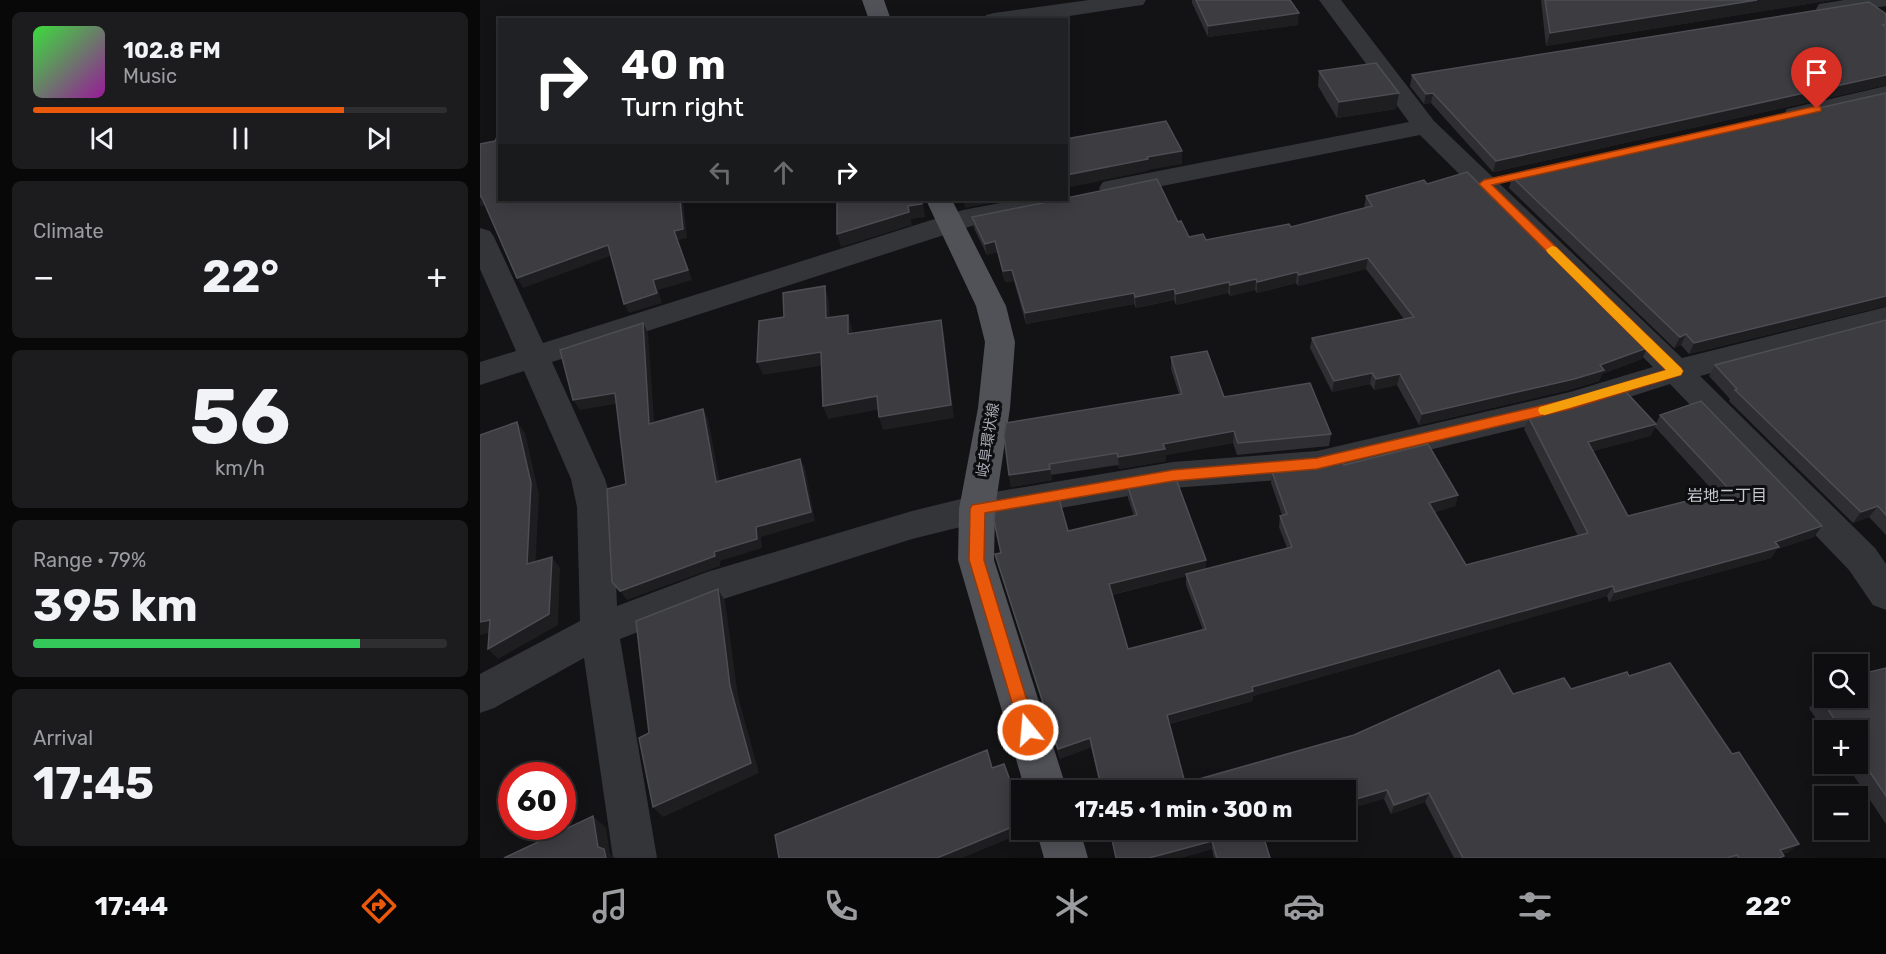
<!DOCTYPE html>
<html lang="en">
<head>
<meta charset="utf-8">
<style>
	body { margin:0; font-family:Rubik,"Noto Sans JP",sans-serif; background:#1c1c1e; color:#f1f3f6; height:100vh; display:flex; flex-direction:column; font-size:22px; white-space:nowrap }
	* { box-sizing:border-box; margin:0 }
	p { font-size:20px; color:#9b9c9f }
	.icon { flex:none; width:33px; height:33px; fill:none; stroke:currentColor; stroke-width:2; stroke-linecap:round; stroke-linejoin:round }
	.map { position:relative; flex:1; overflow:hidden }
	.sheet { display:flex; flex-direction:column; gap:12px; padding:12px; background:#080809; width:480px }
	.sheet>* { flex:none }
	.hud { position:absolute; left:18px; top:18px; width:570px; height:183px; border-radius:0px; box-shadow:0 3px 15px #0003,0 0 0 2px #2e2e30; background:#202124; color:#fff; overflow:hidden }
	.buttons { position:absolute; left:1334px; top:654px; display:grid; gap:12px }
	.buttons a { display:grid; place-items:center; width:54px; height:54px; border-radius:0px; background:#0e0e10; box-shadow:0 3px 15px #0003,0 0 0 2px #2e2e30; font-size:30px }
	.speed { position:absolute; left:18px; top:762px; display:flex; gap:12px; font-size:30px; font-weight:700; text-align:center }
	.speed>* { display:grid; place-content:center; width:78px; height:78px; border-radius:50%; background:#0e0e10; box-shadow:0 3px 15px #0003,0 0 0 2px #2e2e30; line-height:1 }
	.speed .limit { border:9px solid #d22; background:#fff; color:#111 }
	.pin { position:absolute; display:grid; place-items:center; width:51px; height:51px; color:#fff; margin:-62px -26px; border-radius:50% 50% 50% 0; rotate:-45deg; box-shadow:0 0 6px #0007 }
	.pin .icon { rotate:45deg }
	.me { position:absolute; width:66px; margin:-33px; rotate:343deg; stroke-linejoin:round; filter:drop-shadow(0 0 4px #0008) }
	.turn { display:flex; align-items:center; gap:21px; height:126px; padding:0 24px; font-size:27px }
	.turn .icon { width:78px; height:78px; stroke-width:2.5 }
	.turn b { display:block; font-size:42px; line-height:51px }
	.lanes { display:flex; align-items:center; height:57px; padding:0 24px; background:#0003; justify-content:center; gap:30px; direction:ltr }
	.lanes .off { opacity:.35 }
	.big { font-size:45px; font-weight:700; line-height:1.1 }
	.sheet .card { flex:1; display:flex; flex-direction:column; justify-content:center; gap:9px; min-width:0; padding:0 21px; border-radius:9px; background:#1c1c1e }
	.sheet .dial { align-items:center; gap:0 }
	.dial b { font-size:78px; line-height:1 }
	.song { display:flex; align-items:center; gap:18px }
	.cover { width:72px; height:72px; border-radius:9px; background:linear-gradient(135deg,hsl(120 70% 55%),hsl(300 70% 35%)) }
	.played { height:6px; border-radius:3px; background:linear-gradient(90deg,#ea580c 75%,#2e2e30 75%) }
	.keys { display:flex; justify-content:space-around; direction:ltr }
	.heat { display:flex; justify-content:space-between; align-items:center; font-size:33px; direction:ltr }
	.charge { height:9px; border-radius:4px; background:linear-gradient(90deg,#34c759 79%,#2e2e30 0) }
	.trip { position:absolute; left:531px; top:780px; width:345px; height:60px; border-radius:0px; background:#0e0e10; box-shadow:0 3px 15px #0003,0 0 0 2px #2e2e30; font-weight:700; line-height:60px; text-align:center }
	.dock { display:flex; height:96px; justify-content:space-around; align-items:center; background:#060606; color:#9b9c9f }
	.dock .icon { width:42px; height:42px }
	.dock .current { color:#ea580c }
	.dock b { font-size:27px; color:#f1f3f6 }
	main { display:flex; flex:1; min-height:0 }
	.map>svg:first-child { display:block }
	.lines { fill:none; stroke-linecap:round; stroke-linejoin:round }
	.minor { fill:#343539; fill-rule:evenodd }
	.primary { fill:#515258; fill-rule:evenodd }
	.wall { fill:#2f2f33; fill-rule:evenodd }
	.shaded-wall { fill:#1e1e21 }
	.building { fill:#3c3c41; stroke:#4c4e53; stroke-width:1.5 }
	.route { fill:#ea580c; stroke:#983908; stroke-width:1.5 }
	.slow { fill:#f59e0b }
	.labels { text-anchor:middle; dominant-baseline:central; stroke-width:6; stroke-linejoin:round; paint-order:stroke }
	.street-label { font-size:15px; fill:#a6aab4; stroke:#0e0e10 }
	.neighbourhood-label { font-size:16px; fill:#c6c9d1; stroke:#0e0e10 }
</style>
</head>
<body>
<main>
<section class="sheet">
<div class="card">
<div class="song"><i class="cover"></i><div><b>102.8 FM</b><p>Music</p></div></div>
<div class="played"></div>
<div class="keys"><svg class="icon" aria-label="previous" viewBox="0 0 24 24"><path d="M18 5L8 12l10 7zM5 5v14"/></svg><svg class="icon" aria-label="pause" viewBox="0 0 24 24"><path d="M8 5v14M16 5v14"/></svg><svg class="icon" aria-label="next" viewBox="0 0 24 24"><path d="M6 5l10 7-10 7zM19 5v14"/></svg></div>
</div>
<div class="card"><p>Climate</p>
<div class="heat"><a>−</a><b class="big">22°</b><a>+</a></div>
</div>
<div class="card dial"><b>56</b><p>km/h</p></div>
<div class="card"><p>Range · 79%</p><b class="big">395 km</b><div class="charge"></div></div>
<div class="card"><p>Arrival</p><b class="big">17:45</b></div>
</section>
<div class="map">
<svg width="1406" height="858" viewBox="0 0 1406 858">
	<rect width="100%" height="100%" fill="#131315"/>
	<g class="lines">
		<g class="minor">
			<path d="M609,0H666L663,5L655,6L563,20H503L506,15L514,13Z"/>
			<path d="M839,0H861L954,121L1202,358L1406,307V327L1220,376L1395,548L1406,564V610L1393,605L1369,570L1190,384L1090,416L837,477L693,488L497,523L432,539L234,602L140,639L177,858H133L104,658L14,708L0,713V674L100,621L97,507L91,479L44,371L0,385V362L36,351L0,269V228L10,231L14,237L63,343L483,210L536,200H586V194L590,200L586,206L498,224L72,362L125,479L133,507L137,606L227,572L432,511L497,495L693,462L837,451L1090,392L1173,367L940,135L632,196L623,194L619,188L623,182L632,180L929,122Z"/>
			<path d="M1364,0H1406V6L1347,15L1339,14L1336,9L1339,4Z"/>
			<path d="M1406,86V100L1316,121L1307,119L1304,114L1307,109Z"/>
		</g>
		<g class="primary">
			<path d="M382,0H404L411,20H389Z"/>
			<path d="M446,200H472L526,306L535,342L530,408L515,509L514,560L587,790H545L478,560L479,509L498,408L505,342L496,306Z"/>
			<path d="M556,830H600L608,858H564Z"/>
		</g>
	</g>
	<g class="wall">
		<path d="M712,0H810L818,25L728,37L712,3Z"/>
		<path d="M1061,0H1352L1066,46Z"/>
		<path d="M1406,14V85L1013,172L951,103L944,104L930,86L932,75Z"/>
		<path d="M839,71L916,109L857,118L838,86Z"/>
		<path d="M1406,93V306L1209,354L1201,345L1194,348L1029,188L1032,177Z"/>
		<path d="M947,184L1167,348L1162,359L1122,374L1119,381L1089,390L939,425L917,385L894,390L890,384L852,392L830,348L832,338L924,319L886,269L818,286L816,283L777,293L775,290L750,296L748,293L696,305L694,300L656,308L654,304L546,324L534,281L525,282L517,252L507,255L494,228L492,217L698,222L709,237L726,240L811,227L884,208L886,196Z"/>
		<path d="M1406,320V535L1389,517L1373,523L1249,401L1250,399L1229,376L1235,365Z"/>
		<path d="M691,357L744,397L851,434L849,446L757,455L753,443L686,455V461L639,469L638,465L571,475L572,480L531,487L529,475L699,394L691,369Z"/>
		<path d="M1180,415L1334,537L1297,549L1291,558L1129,602L1127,596L773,696L772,701L689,724L705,783L1033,694L1091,689L1149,676L1309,852L1302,854L1304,856L1302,858H974L945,802L911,814L904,799L866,790H621L611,747L580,759L518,565L515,554L588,531L654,516L648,498V487L726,560V569L807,548L799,527L800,516L802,515L791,483L792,472L864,465L978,495L975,506L955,512L986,565L1098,536L1044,429L1049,418L1176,424ZM1175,427L1236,494L1148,516L1113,451L1170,436ZM706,576V585L723,630L648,649L632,595Z"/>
		<path d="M1406,668V824L1366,764H1377V730L1344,731L1329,708L1340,698L1342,697L1338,692L1344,686V698H1377Z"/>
		<path d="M629,830H814L813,832L785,840L790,858H734L732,849L700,858H636Z"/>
	</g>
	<g class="shaded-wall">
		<path d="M1277,0H1352L1066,46L1070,33Z"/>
		<path d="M819,13L818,25L728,37V26Z"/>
		<path d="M1406,75V85L1013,172L1016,161Z"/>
		<path d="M919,93L916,109L857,118L859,102Z"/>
		<path d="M953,93L951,103L944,104L946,94Z"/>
		<path d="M702,151V164L668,170V171L586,188V175L667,157Z"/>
		<path d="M0,197L5,205L0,206Z"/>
		<path d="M200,200H203L207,238L198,240L212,280L178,290L182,303L149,313L144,304L173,280L194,231Z"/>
		<path d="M441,200H443L445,217L431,219L432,225L361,247L357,234Z"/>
		<path d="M483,200H527L485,208Z"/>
		<path d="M515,241L517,252L507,255L505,244Z"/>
		<path d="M128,245L133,255L43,288L37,278Z"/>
		<path d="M888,258L886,269L818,286L819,275Z"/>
		<path d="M532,270L534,281L525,282L523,271Z"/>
		<path d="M817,272L816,283L777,293V282Z"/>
		<path d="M776,279L775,290L750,296V285Z"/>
		<path d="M749,282L748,293L696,305V294Z"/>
		<path d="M345,286L349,300L350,331L346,318Z"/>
		<path d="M694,289V300L656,308L655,297Z"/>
		<path d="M654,293V304L546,324L545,313Z"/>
		<path d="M1406,296V306L1209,354L1214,343Z"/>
		<path d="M368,315L372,328L373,347L368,334Z"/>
		<path d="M461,320L464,333L474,418L403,430L399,417Z"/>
		<path d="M163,323L168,333L175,434L169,424Z"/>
		<path d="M1206,334L1201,345L1194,348L1200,337Z"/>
		<path d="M1167,348L1162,359L1122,374L1119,381L1089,390L939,425L942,414L1120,365Z"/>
		<path d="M341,352L346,365L283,375L277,362Z"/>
		<path d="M892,373L890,384L852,392L854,381Z"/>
		<path d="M920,374L917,385L894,390L896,379Z"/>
		<path d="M135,393L140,403L100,410L93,400Z"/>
		<path d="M397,396L402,409L348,419L343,406Z"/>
		<path d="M223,409L228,419L242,492L236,482Z"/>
		<path d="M37,422L45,433L59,494L55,574L47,564Z"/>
		<path d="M1176,424L1170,436L1103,454L1108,442Z"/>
		<path d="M754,431L753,443L686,455V461L639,469L638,457L683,444Z"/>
		<path d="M320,459L325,468L335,521L281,537L282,548L240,561V566L147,600L140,591L234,552L276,527Z"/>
		<path d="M570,469L572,480L531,487L529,475Z"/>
		<path d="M978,495L975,506L946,514L949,503Z"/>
		<path d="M1398,506L1389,517L1373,523L1381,512Z"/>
		<path d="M1342,526L1334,537L1297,549L1291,558L1129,602L1135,592L1295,542Z"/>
		<path d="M72,557L80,568L78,625L18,659L8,649Z"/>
		<path d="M726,560V571L630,595L629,584Z"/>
		<path d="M1133,586L1127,596L773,696L772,701L687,724V715L772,687Z"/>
		<path d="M238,589L245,601L258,696L279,773L183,817L173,807L250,686Z"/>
		<path d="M10,620L20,630L0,635V622Z"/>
		<path d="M610,738L611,747L580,759L578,749Z"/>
		<path d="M907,790L904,799L866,810V802Z"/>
		<path d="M949,793L945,802L911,814L914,805Z"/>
		<path d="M113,816L126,828L130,854L135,858H126L118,847Z"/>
		<path d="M542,823V830H547V831L482,858H457Z"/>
		<path d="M793,830H814L813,832L781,841L782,832Z"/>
		<path d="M732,841V849L700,858H669Z"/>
		<path d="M1319,844L1309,852L1290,858L1300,850Z"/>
	</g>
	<g class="building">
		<path d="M716,0H810L819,13L728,26Z"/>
		<path d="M1065,0H1277L1070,33Z"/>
		<path d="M1389,2L1406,14V24L1403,25L1406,27V75L1016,161L953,93L946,94L932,75Z"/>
		<path d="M896,63L919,93L859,102L839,71Z"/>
		<path d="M1406,93V296L1214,343L1206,334L1200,337L1032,177Z"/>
		<path d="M686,121L702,151L667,157L668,159L586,175V139Z"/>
		<path d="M20,136V200H200L203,229L194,231L208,270L173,280L177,293L144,304L128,245L37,278L2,198L0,196V144L15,141L17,137Z"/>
		<path d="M987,172L1167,348L1120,365L1124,370L1094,379L942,414L920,374L896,379L892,373L854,381L832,338L934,317L888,258L819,275L817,272L777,282L776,279L750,285L749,282L696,294L694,289L655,297L654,293L545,313L532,270L523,271L515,241L505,244L492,217L577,200H586V198L677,179L698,222L701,221L709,237L723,234L726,240L809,224L811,227L892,206L886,196L944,180L947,184Z"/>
		<path d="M357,200H441L442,204L428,206L429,212L357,234Z"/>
		<path d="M345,286L346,318L368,315V334L461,320L471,405L399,417L397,396L343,406L341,352L277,362L279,321L304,317L303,293Z"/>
		<path d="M1406,320V515L1398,506L1381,512L1255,390L1257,389L1235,365Z"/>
		<path d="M163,323L169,424L223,409L236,482L320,459L331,512L276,527L277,539L234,552L235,556L140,591L132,582L127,489L146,484L135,393L93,400L80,350Z"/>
		<path d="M727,351L744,397L830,383L851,434L758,443L754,431L683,444L685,449L638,457L637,453L569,464L570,469L529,475L524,435L526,423L702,394L691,357Z"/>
		<path d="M1145,391L1176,424L1108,442L1148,516L1250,490L1180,415L1221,401L1342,526L1295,542L1299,547L1135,592L1133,586L772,687L773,691L687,715L705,783L874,735L1019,670L1033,694L1084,678L1091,689L1147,672L1149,676L1190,663L1252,754L1259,752L1319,844L1300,850L1304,856L1299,858H1259L1257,855L1247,858H983L949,793L914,805L907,790L866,802V790H622L610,738L578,749L515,554L521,553L514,521L515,511L579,499L588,531L657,515L648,487L696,479L726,560L629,584L648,649L726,629L706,574L812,547L800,516L807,514L792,472L839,468L863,462L864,465L948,444L978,495L949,503L986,565L1108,533L1049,418L1095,407Z"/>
		<path d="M37,422L51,483L47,564L72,557L69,614L8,649L10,620L0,622V435Z"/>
		<path d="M238,589L250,686L271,763L173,807L159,738L169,733L156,621Z"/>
		<path d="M1406,668V796L1377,753V730H1362L1340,698L1344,697V698H1377V675Z"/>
		<path d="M507,750L512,768L524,764L542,813V823L457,858H299L295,835Z"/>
		<path d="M113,816L118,847L124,849L126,858H24Z"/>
		<path d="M630,830H793L782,832L790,858H737L732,841L669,858H636Z"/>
	</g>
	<path class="route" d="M1337,106L1341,107V111L1012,185L1201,368L1203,371L1201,375L1090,409L837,469L693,481L505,513L504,560L556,730L554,736L548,738L542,736L489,560L490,509L492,505L693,470L837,458L1090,399L1186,370L999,184L1004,180Z"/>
	<path class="slow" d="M1072,246L1076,247L1201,368L1203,371L1201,375L1065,415L1060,414L1058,410L1060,407L1186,370L1068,253L1066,250Z"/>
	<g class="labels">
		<g class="street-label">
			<text transform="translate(508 440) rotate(-81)">岐阜環状線</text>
		</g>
		<g class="neighbourhood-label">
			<text x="1247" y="495">岩地二丁目</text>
		</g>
	</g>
</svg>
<div class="buttons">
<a><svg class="icon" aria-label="search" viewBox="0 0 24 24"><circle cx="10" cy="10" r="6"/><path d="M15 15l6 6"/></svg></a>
<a>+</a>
<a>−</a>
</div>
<div class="speed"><div class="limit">60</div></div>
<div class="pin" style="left:1337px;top:109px;background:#d93025"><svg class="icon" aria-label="arrive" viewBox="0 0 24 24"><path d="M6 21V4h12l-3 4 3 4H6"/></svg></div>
<svg class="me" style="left:548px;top:730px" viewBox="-20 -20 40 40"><circle r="17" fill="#ea580c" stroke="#fff" stroke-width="3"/><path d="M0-11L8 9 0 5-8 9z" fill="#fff"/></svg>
<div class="trip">17:45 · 1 min · 300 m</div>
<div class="hud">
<div class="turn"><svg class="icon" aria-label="right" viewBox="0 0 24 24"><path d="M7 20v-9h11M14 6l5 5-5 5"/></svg><div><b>40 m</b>Turn right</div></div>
<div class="lanes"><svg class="icon off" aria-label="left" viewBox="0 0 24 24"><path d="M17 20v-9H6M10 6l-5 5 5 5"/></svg><svg class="icon off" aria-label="ahead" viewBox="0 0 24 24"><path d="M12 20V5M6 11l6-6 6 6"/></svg><svg class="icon" aria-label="right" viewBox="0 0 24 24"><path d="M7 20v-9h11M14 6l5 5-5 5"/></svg></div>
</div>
</div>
</main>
<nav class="dock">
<b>17:44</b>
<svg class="icon current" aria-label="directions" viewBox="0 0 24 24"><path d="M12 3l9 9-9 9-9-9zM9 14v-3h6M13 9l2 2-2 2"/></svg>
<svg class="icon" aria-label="music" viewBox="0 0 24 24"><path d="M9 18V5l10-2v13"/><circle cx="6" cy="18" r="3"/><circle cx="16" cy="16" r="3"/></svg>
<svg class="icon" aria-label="phone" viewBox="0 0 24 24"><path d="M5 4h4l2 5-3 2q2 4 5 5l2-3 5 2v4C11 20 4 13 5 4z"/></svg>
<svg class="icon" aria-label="climate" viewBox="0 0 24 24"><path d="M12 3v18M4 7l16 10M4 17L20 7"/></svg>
<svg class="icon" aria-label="car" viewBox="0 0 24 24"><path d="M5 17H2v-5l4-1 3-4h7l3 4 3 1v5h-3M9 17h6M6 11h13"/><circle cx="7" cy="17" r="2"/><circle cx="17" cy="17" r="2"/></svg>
<svg class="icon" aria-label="filters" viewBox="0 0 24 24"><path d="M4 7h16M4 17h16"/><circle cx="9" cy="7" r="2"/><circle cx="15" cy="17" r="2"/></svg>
<b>22°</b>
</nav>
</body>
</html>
